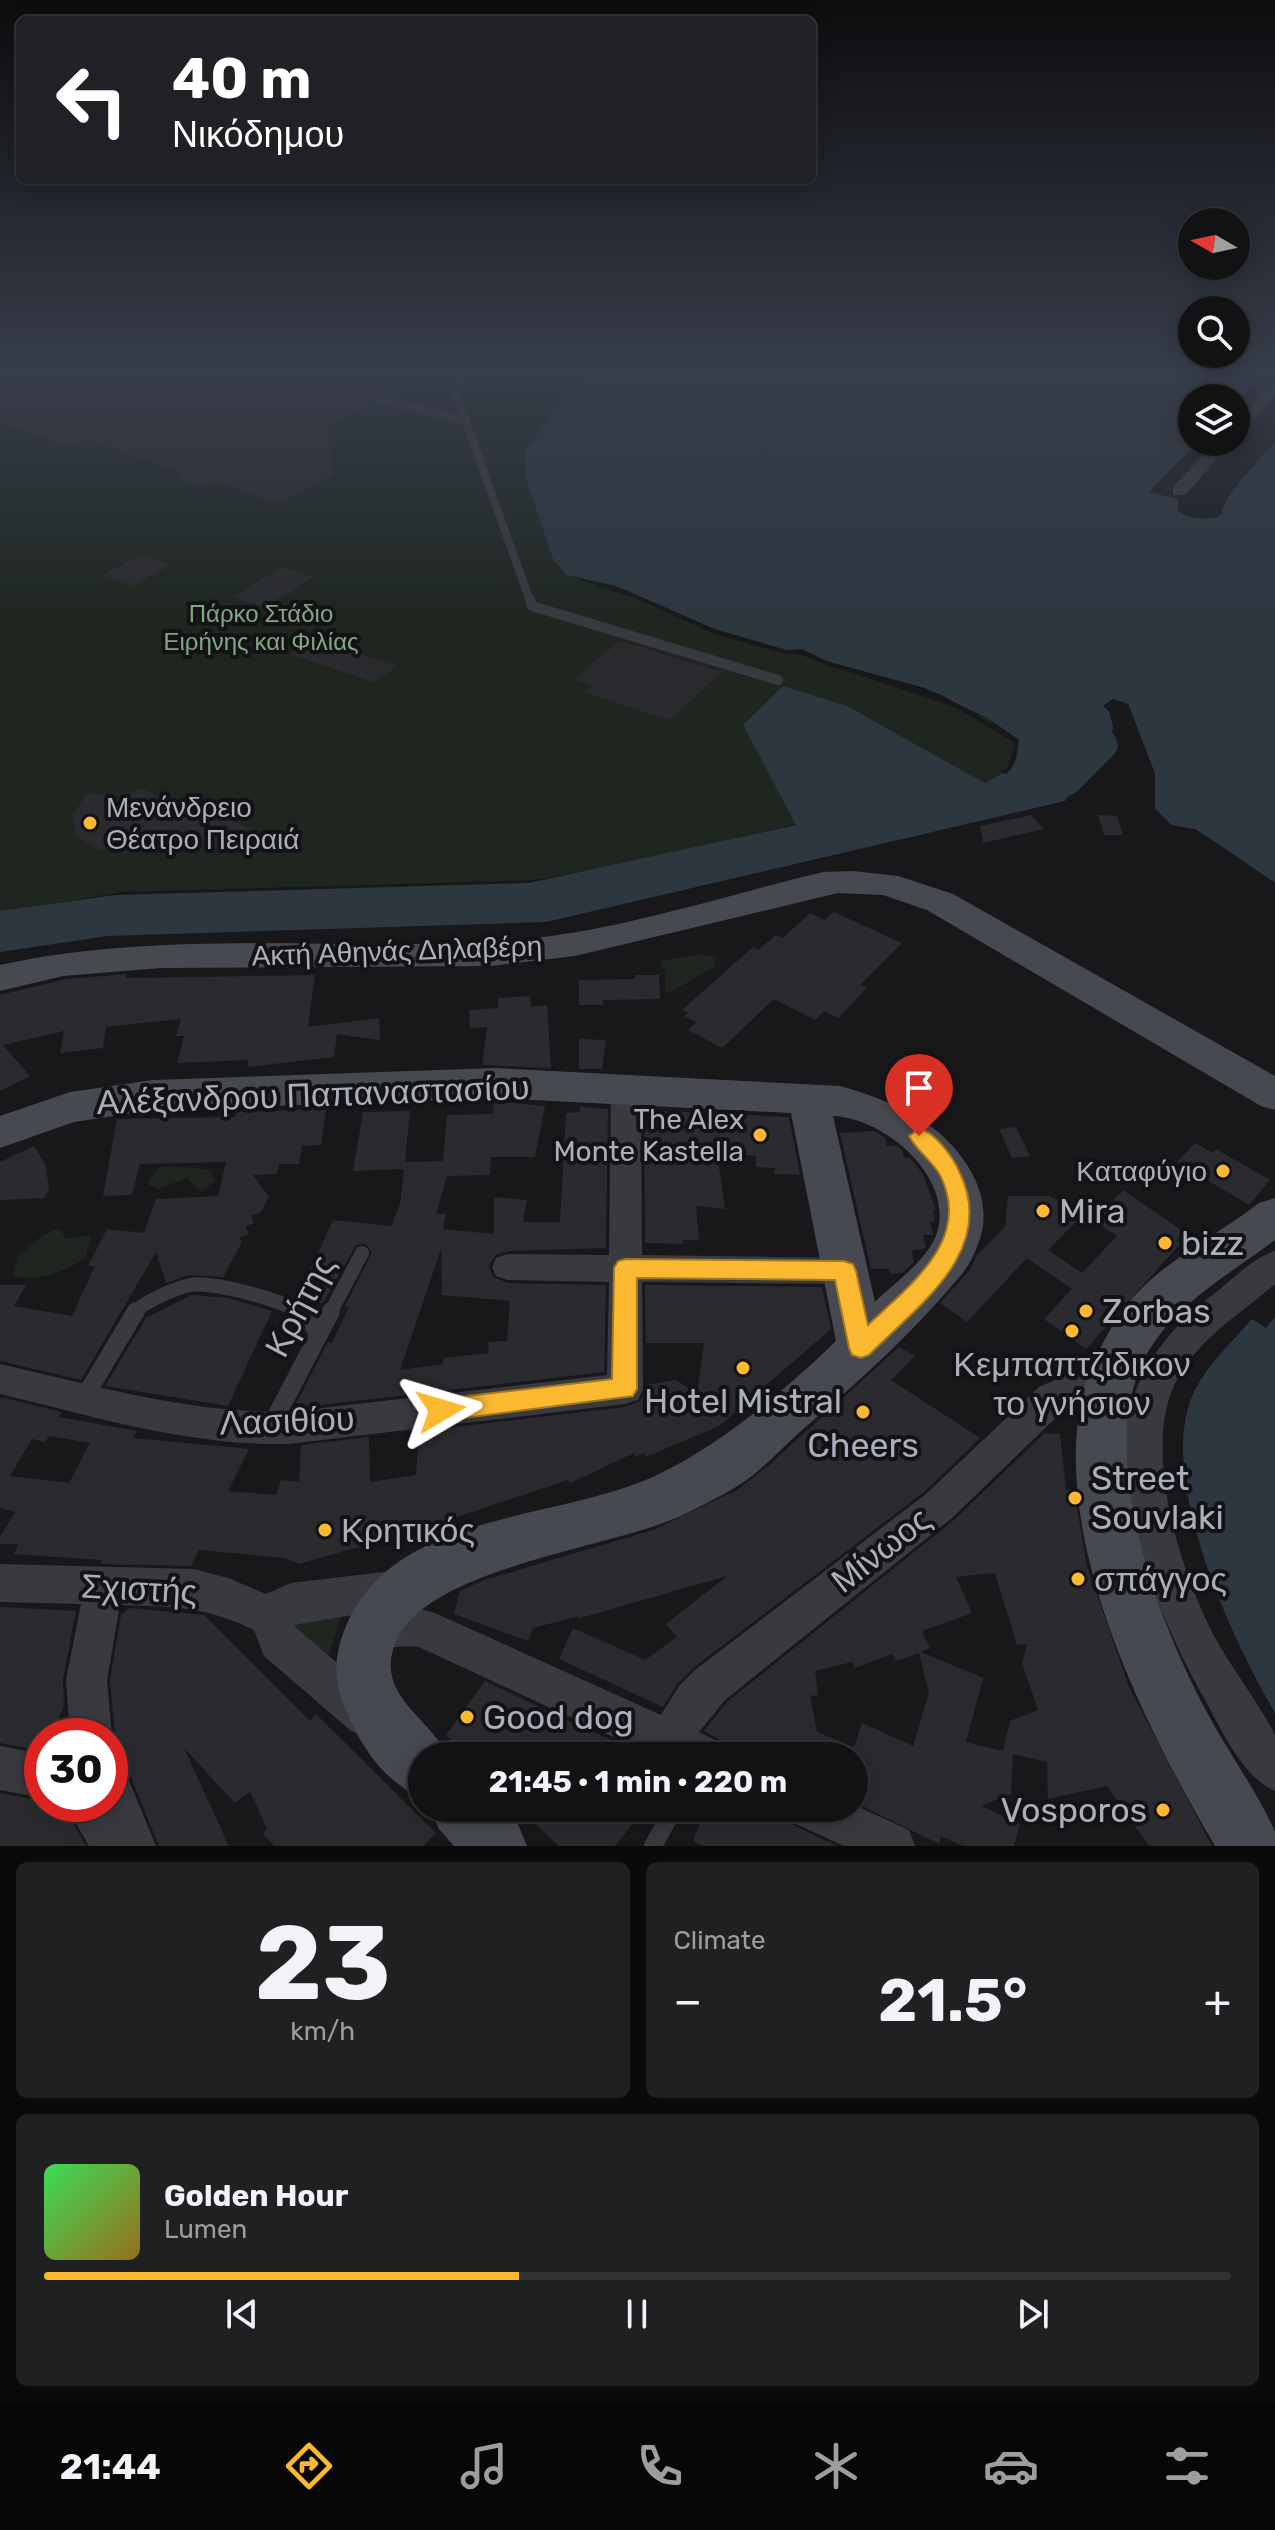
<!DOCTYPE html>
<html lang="en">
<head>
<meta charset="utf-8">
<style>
	body { margin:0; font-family:Rubik,sans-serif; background:#1f2022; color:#f1f3f6; height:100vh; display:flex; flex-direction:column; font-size:30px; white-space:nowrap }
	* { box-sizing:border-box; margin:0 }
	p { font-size:26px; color:#9c9ea0 }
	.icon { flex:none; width:44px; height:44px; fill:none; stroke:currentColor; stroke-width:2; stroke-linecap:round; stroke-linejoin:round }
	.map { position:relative; height:1846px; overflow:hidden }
	.details { display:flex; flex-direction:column; gap:16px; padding:16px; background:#0a0a0b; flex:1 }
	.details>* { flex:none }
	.hud { position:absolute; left:16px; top:16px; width:800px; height:168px; border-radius:12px; box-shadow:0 4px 20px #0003,0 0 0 2px #313234; background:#202124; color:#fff; overflow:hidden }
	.needle { width:52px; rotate:279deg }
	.controls { position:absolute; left:1178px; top:208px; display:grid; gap:16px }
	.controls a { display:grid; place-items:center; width:72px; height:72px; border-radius:50%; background:#121214; box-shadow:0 4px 20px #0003,0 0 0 2px #313234; font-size:40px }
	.speed { position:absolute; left:24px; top:1718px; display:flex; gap:16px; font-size:40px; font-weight:700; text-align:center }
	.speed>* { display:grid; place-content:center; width:104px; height:104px; border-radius:50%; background:#121214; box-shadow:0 4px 20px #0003,0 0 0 2px #313234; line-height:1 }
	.speed .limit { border:12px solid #d22; background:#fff; color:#111 }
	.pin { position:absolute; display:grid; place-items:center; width:68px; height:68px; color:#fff; margin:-82px -34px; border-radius:50% 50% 50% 0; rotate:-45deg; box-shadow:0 0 8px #0007 }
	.pin .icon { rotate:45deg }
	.me { position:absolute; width:88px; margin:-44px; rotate:83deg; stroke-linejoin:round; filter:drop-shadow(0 0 6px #0008) }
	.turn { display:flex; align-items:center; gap:28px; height:168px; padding:0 24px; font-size:36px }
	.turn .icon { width:104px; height:104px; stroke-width:2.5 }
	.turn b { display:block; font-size:56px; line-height:68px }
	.big { font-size:60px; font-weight:700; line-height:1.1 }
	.details .tile { flex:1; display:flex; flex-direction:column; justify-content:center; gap:12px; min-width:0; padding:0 28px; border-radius:12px; background:#1f2022 }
	.details .dial { align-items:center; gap:0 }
	.dial b { font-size:104px; line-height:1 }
	.song { display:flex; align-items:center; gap:24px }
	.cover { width:96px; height:96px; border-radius:12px; background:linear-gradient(135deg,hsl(130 70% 55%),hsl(40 70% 35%)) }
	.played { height:8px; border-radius:4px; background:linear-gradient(90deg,#fab931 40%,#313234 40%) }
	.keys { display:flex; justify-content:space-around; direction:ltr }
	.heat { display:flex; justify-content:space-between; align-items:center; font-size:44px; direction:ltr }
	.details .tiles { flex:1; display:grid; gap:16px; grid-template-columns:1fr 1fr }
	.tile:last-child { grid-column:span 2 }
	.trip { position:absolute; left:408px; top:1742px; width:460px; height:80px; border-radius:40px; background:#121214; box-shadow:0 4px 20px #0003,0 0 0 2px #313234; font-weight:700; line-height:80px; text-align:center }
	.menu { display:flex; height:128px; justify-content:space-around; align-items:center; background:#070708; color:#9c9ea0 }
	.menu .icon { width:56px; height:56px }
	.menu .active { color:#fab931 }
	.menu b { font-size:36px; color:#f1f3f6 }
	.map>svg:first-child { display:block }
	.green { fill:#1e261f }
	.water { fill:#2d3740 }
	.pier { fill:#18181b }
	.building { fill:#2b2b2f; fill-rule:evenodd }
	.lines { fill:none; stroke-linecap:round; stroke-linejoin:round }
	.lane-far3 { stroke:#393a40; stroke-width:8 }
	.lane-far2 { stroke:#393a40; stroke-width:10 }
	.lane-far1 { stroke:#393a40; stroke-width:14 }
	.lane { stroke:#393a40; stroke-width:18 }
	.street { fill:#393a40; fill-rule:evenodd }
	.secondary { fill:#474950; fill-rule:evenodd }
	.route { fill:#fab931; stroke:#a27820; stroke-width:2 }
	.poi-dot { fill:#fab931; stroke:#131316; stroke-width:3 }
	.labels { text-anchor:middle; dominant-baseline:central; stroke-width:8; stroke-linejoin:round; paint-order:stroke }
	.far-park-label { font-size:24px; fill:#81a783; stroke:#131316 }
	.poi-label { font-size:28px; fill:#aaafbb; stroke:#131316; text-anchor:end }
	.street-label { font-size:28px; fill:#aaafbb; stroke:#131316 }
	.near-street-label { font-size:34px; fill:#aaafbb; stroke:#131316 }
	.near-poi-label { font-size:34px; fill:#aaafbb; stroke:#131316; text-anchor:start }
</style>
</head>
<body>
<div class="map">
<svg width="1275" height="1846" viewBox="0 0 1275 1846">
	<rect width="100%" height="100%" fill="#18181b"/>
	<g class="green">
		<path d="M0,367H606L553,559L566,575L989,719L1018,747L1006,774L985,783L847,706L743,725L796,824L640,861L534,880L121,892L0,913Z"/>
		<path d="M701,954L716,957L714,967L671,992L665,991V972L660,961Z"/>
		<path d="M160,1166L210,1169L215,1181L201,1192L188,1178L158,1189L149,1185V1180Z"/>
		<path d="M55,1230H61L66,1239L91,1235L86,1256C73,1270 31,1284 14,1275L17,1257L43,1235Z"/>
		<path d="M345,1605L324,1669L282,1623Z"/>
	</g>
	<g class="water">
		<path d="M599,367H1238L1265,373L1236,403V398H1192V442H1198L1149,492L1178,499V510L1194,518H1217L1232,490L1275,442V883L1206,836L1171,825L1155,809V774L1128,704L1113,699L1104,706C1111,711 1115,723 1112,732L1119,742C1119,757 1082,792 1068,796L1065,801L546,922L108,936L0,952V911L115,895L529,883L796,825L743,725L783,686L847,706L985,783L1011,769L1019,740L989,719L925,688L826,661L810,653L786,650L714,629L616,586L566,575L553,559L525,475L526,450L562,399Z"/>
		<path d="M1275,1317V1713C1232,1639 1153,1473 1195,1390C1208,1364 1233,1341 1252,1319L1266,1328Z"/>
	</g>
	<g class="pier">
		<path d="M1275,438L1221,505L1222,515L1206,519L1183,515L1178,510V499L1182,500L1185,511L1206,515L1218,512L1217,503L1229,487Z"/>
		<path d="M603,584L628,591L714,629L786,650L802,649L826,661L940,694L1019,740L1016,759L1011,769L1006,774L1001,772L1008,767L1015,743L938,697L825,665L802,653L785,654L712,633L626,594L597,587Z"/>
		<path d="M1113,699L1128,704L1134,719L1155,774V809L1171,825L1195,829L1221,846L1275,883V887L1242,868L1204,839L1169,828L1152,812L1151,775L1123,706L1110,705L1118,725L1116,731L1123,741L1122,753L1085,792L1078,797L1075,794L1119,749L1109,711L1103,706Z"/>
	</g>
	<g class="building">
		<path d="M52,367H448L391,395L379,394L376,403L327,426L333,475L278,503L212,481L199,488L180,481V471L90,441L62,444L0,423V387Z"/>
		<path d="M141,555L171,565L132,586L102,575Z"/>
		<path d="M283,567L314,577L264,607L232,597Z"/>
		<path d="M314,639L397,666L374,682L290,654Z"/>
		<path d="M620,641L722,672L669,720L585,692L592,685L573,679Z"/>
		<path d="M140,788L218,821L223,817L256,831L227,852L194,838L157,851L121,853L95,848L77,836L72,816L88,792L122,800Z"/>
		<path d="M1031,815L1044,829L983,843L980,826Z"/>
		<path d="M1098,815L1117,816L1123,835H1104Z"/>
		<path d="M834,912L902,943L860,985L867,988L838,1018L824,1011L815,1020L774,999L722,1048L688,1030L696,1022L684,1016L688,1013L682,1010L753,947L758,950L776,935L783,938L810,913L825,920Z"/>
		<path d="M127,974L125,978L315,975L308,1027L379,1018L380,1040L337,1034L334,1057L248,1067V1060L177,1063L184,1036H176L181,1019L106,1027L103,1048L60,1053L64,1031L3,1045L30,1076L0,1091V995L67,979Z"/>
		<path d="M635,975H659L660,999L603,1000V1005H579V980L635,979Z"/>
		<path d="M530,996L531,1007L547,1005L551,1068L482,1065L487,1027L470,1029L469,1010L498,1008V998Z"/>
		<path d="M579,1039L606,1040L602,1069H579Z"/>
		<path d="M494,1101L545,1106L535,1157H491L490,1175L447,1176L436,1214H446L443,1229L494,1234V1197L527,1200L523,1222H560L566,1113L580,1112V1107L608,1109L606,1248L508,1251L495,1255L489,1266L493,1277L508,1283L606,1285L604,1372L294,1408L328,1342L332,1343L349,1307L345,1306L372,1253L366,1244L356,1245L323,1303L297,1298L333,1220L391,1226L400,1204L404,1169L353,1171L363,1112L410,1111L405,1162L443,1161L447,1115L493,1114ZM441,1249L442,1295L510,1301L507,1341L488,1342L489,1353L443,1358V1364L400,1370Z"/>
		<path d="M326,1109L321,1145L302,1146L299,1164H279L277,1174L253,1175L269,1197L261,1212L251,1216L254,1223L245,1227L249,1234L239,1238L242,1242L223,1277L189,1275L166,1283L156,1252L81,1380L0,1361V1285H26L14,1306L72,1316L95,1266H88L107,1229L144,1233L156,1199L218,1196L226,1162L140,1164L132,1195L103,1196L117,1119L235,1117L236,1112Z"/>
		<path d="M644,1110L789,1117L800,1175L774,1174L775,1168L756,1167V1156L717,1152L725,1209L696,1206L699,1240H683V1244L645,1243Z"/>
		<path d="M1016,1127L1030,1156L1012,1158L999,1129Z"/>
		<path d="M875,1131L885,1138L887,1146L896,1145L902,1150L904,1158H910L923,1174L936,1211H933L935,1221L930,1222L933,1235H923L926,1248L912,1251L914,1262L902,1273L890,1274L889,1269H871L840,1133Z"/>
		<path d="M1195,1143L1213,1153L1216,1149L1270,1180L1249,1205L1177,1162Z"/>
		<path d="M34,1146L46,1166L49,1190L44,1198L0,1200V1162Z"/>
		<path d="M1123,1190L1184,1232L1176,1241L1180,1244L1086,1349L1044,1319L1072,1289L1027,1258L967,1322L940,1303L970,1270L976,1256L1005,1227L1008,1196H1050L1081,1217L1048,1250L1082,1273L1117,1236L1094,1221Z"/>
		<path d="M645,1285L822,1287L831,1329L719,1426L646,1457L644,1453L634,1457V1453L570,1483L568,1480L418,1530L299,1564L284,1558L199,1550L191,1566L100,1564L102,1560L14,1554L18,1544H0V1537L15,1512L0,1508V1397L62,1412L59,1417L137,1431L133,1438L249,1449L228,1491L276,1495L281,1480L299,1482L301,1445L369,1437L370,1482L416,1475L419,1431L625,1407L641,1401L646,1385L676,1380L697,1393L704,1343H646ZM49,1436L90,1443L69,1483L10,1476L32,1439L45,1442Z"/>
		<path d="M192,1295L228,1298L272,1311L228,1406L105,1386L146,1318Z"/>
		<path d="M899,1347L915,1356L891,1380L980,1438L924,1492L693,1668L677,1684L663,1707L559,1659L573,1628L645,1660L677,1637L666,1624L727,1576L577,1619L579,1616L533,1628L528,1641L454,1614L460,1591L484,1580L653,1530L737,1490L767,1467Z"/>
		<path d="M1045,1433L1060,1434L1066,1490L1071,1489L1076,1502L1087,1566L1129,1687L1212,1846H1149L1107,1786L1048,1799L1047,1762L1013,1754L1011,1794L981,1806L1020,1824L1014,1846H963L941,1836L939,1844L854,1802V1756H750L704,1731L727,1702L954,1520ZM995,1573L1017,1645L1027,1644L1022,1663L1038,1710L1010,1721L1003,1751L966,1742L983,1678L921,1652L930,1648L922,1631L972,1613L956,1577ZM919,1653L929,1693L913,1746L862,1723L854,1747L817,1732L810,1696L818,1695L815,1671L852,1662L855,1668L892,1654L896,1661Z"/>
		<path d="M0,1607L76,1611L63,1679L64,1706L51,1736H42V1751L0,1743Z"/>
		<path d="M129,1608L204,1615L310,1721L316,1714L436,1833L423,1846H274L263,1834L267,1828L250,1792L235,1803L184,1748L229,1846H159L128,1770L123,1767L112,1743L115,1736L110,1680L121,1615Z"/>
		<path d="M485,1681L562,1718L647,1756H467L446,1735Z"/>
		<path d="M0,1793L42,1801V1804H62L86,1846H0Z"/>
		<path d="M519,1808H645L615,1846H559Z"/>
		<path d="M706,1808H758L837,1846H704L693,1841Z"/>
	</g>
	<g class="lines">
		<g class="lane-far3">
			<path d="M483,367L462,378L454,388L530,601"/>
			<path d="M382,400L466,421"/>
		</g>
		<path class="lane-far2" d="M530,599L532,606L778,680"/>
		<g class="lane-far1">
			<path d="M134,1313C143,1302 176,1288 190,1285C210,1281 286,1300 300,1313"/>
			<path d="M330,1313L362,1253"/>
		</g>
		<g class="lane">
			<path d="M298,1311L320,1333"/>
			<path d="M84,1398L136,1311"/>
			<path d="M271,1426L331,1311"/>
			<path d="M653,1846L674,1808"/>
		</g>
		<g class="street">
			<path d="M1275,382V396L1242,432L1236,434V420Z"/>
			<path d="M1215,442H1232L1185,495H1173V487Z"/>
			<path d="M626,1079L636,1082L641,1090L642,1255L844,1258L856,1261L861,1271L856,1281L844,1284L642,1282L643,1389L638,1400L625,1404L288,1444C189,1446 96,1417 0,1394V1364C96,1386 189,1413 288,1412L607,1375L609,1282L508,1280L496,1276L492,1267L496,1258L508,1254L609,1255L611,1090L616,1082Z"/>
			<path d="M1275,1251V1284C1242,1313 1202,1336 1179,1376C1138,1445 1182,1578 1218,1643C1227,1660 1273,1725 1275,1736C1275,1753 1275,1773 1275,1791C1242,1777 1220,1727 1203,1696C1159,1618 1101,1479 1136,1390C1152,1351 1179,1321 1211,1296C1231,1281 1252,1258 1275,1251Z"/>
			<path d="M1073,1372L1119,1384L1124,1395L1119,1406L1106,1411L1076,1403L1065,1409L952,1518L725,1700L699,1732L717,1741L723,1756H654L419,1647C398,1644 381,1652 361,1644L355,1630L361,1616L370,1612L293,1625L381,1701L387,1716L381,1731L366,1737L351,1731L264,1656L254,1630C204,1606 175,1607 120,1605L107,1680L112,1736L110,1741V1736H70L66,1680L81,1604L0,1602V1564L194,1569L228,1578L266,1594L291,1583L400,1570L414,1575L420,1589L414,1603L407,1605L435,1613L661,1715L679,1686L695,1670L926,1494L1039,1387Z"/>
			<path d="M0,1746L42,1754V1798L0,1790Z"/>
			<path d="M110,1764L125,1771L156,1846H89L65,1804H110Z"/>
			<path d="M854,1805L909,1830L915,1846H844L796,1824L790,1808H854Z"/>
		</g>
		<g class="secondary">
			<path d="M853,871L898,876L953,894L1275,1076V1110L1261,1106L927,910L883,895L838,893L575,956L492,966L161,968L63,976L0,991V965C162,930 326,950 490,942C602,937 715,898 823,872Z"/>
			<path d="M495,1068L840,1086C892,1101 940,1120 969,1168C980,1186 987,1210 982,1231C979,1245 970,1265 961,1275C914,1332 857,1383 801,1431C782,1448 763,1469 742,1483C724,1495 703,1505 683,1515C613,1548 428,1567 396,1641C373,1696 431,1717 447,1756H422V1798C380,1780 356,1739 341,1697C333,1673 336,1650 346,1626C395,1510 557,1522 657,1475C721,1445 785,1390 836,1341L791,1113L495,1098L153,1110L74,1122L0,1148V1116L70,1092L153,1080ZM833,1116C885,1118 954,1177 937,1233C928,1260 894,1283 875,1302Z"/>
			<path d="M1275,1198V1240C1234,1271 1185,1298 1155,1341C1086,1438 1158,1623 1209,1716C1229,1754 1258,1792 1275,1832V1846H1215C1143,1723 1047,1534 1084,1388C1090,1366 1106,1336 1118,1317C1150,1267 1214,1238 1259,1203Z"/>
			<path d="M430,1808H502L518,1824L527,1846H454L439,1829Z"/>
		</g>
	</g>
	<linearGradient id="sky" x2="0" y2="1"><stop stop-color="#0d0d0f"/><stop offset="0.59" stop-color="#373d4a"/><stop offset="1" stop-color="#373d4a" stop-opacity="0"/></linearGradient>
	<rect width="1275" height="626" fill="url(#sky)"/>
	<path class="route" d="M919,1128C936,1133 953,1157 960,1173C997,1251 919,1305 869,1355L861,1358L852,1355L849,1348L835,1280L637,1278V1389L633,1396L441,1421L432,1418L428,1410L432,1402L441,1399L612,1379L614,1268L618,1261L626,1259L844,1261L853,1264L856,1271L868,1325C909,1285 973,1240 940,1175C932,1161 917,1151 909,1136Z"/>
	<g class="poi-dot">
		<circle cx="90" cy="823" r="8"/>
		<circle cx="760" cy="1135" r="8"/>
		<circle cx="1223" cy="1171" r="8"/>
		<circle cx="1043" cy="1211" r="8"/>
		<circle cx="1165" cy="1243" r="8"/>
		<circle cx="1086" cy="1311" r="8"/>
		<circle cx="1072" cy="1331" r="8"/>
		<circle cx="743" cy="1368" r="8"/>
		<circle cx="863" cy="1412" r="8"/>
		<circle cx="1075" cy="1498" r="8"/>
		<circle cx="325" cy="1530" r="8"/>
		<circle cx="1078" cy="1579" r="8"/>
		<circle cx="467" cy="1717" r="8"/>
		<circle cx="1163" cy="1810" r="8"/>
	</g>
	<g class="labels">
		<g class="far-park-label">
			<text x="261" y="614">Πάρκο Στάδιο<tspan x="261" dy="28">Ειρήνης και Φιλίας</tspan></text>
		</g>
		<g class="poi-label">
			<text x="106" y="807" text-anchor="start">Μενάνδρειο<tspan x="106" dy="32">Θέατρο Πειραιά</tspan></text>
			<text x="744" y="1119">The Alex<tspan x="744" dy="32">Monte Kastella</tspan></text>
			<text x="1207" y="1171">Καταφύγιο</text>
		</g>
		<g class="street-label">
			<text transform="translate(397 951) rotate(-2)">Ακτή Αθηνάς Δηλαβέρη</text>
		</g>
		<g class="near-street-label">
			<text transform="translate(313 1095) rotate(-2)">Αλέξανδρου Παπαναστασίου</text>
			<text transform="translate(300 1306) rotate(-62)">Κρήτης</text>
			<text transform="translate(287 1421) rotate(-2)">Λασιθίου</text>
			<text transform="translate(881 1550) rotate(-38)">Μίνωος</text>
			<text transform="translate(139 1589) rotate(3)">Σχιστής</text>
		</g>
		<g class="near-poi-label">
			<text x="1059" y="1211">Mira</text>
			<text x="1181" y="1243">bizz</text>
			<text x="1102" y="1311">Zorbas</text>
			<text x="1072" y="1364" text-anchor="middle">Κεμπαπτζιδικον<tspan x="1072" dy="39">το γνήσιον</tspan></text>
			<text x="743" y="1401" text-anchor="middle">Hotel Mistral</text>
			<text x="863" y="1445" text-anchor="middle">Cheers</text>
			<text x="1091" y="1478">Street<tspan x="1091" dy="39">Souvlaki</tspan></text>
			<text x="341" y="1530">Κρητικός</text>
			<text x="1094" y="1579">σπάγγος</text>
			<text x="483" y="1717">Good dog</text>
			<text x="1147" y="1810" text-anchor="end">Vosporos</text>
		</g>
	</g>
</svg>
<div class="controls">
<a><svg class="needle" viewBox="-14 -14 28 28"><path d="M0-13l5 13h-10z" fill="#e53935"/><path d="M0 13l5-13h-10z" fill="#9c9ea0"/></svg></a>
<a><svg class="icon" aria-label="search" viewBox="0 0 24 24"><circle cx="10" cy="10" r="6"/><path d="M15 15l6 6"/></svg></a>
<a><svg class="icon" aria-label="layers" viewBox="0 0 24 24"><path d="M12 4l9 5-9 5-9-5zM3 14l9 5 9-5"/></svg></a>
</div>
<div class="speed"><div class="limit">30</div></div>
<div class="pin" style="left:919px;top:1136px;background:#d93025"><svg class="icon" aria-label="arrive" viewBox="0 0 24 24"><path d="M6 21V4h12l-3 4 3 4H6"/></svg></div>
<svg class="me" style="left:441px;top:1410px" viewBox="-20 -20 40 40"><path d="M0-17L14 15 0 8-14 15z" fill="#fab931" stroke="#fff" stroke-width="4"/></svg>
<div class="trip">21:45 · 1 min · 220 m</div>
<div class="hud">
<div class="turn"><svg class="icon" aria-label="left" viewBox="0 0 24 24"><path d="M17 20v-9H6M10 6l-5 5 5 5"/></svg><div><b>40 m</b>Νικόδημου</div></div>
</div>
</div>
<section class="details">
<div class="tiles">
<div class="tile dial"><b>23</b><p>km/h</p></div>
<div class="tile"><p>Climate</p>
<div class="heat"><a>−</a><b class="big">21.5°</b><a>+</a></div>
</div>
<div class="tile">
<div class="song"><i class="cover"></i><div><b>Golden Hour</b><p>Lumen</p></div></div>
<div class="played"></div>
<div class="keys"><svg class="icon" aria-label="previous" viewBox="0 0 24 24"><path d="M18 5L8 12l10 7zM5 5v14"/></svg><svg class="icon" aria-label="pause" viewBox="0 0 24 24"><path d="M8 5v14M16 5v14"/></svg><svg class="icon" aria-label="next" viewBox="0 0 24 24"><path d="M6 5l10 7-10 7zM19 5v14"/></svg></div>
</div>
</div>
</section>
<nav class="menu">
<b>21:44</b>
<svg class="icon active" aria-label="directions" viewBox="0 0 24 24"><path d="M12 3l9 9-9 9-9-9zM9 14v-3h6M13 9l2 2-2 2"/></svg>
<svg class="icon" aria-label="music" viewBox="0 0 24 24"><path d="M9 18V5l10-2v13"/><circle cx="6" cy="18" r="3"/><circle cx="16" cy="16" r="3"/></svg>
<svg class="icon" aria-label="phone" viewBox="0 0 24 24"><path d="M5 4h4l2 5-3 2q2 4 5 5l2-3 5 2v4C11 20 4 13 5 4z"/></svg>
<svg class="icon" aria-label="climate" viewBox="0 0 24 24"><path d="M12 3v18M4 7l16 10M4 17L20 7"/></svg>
<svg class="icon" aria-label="car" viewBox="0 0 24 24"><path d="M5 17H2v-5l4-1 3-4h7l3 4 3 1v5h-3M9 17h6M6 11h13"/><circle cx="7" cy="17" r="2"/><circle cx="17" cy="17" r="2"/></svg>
<svg class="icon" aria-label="filters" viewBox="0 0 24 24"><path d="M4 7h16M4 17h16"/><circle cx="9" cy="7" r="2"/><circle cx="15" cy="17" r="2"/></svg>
</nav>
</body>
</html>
